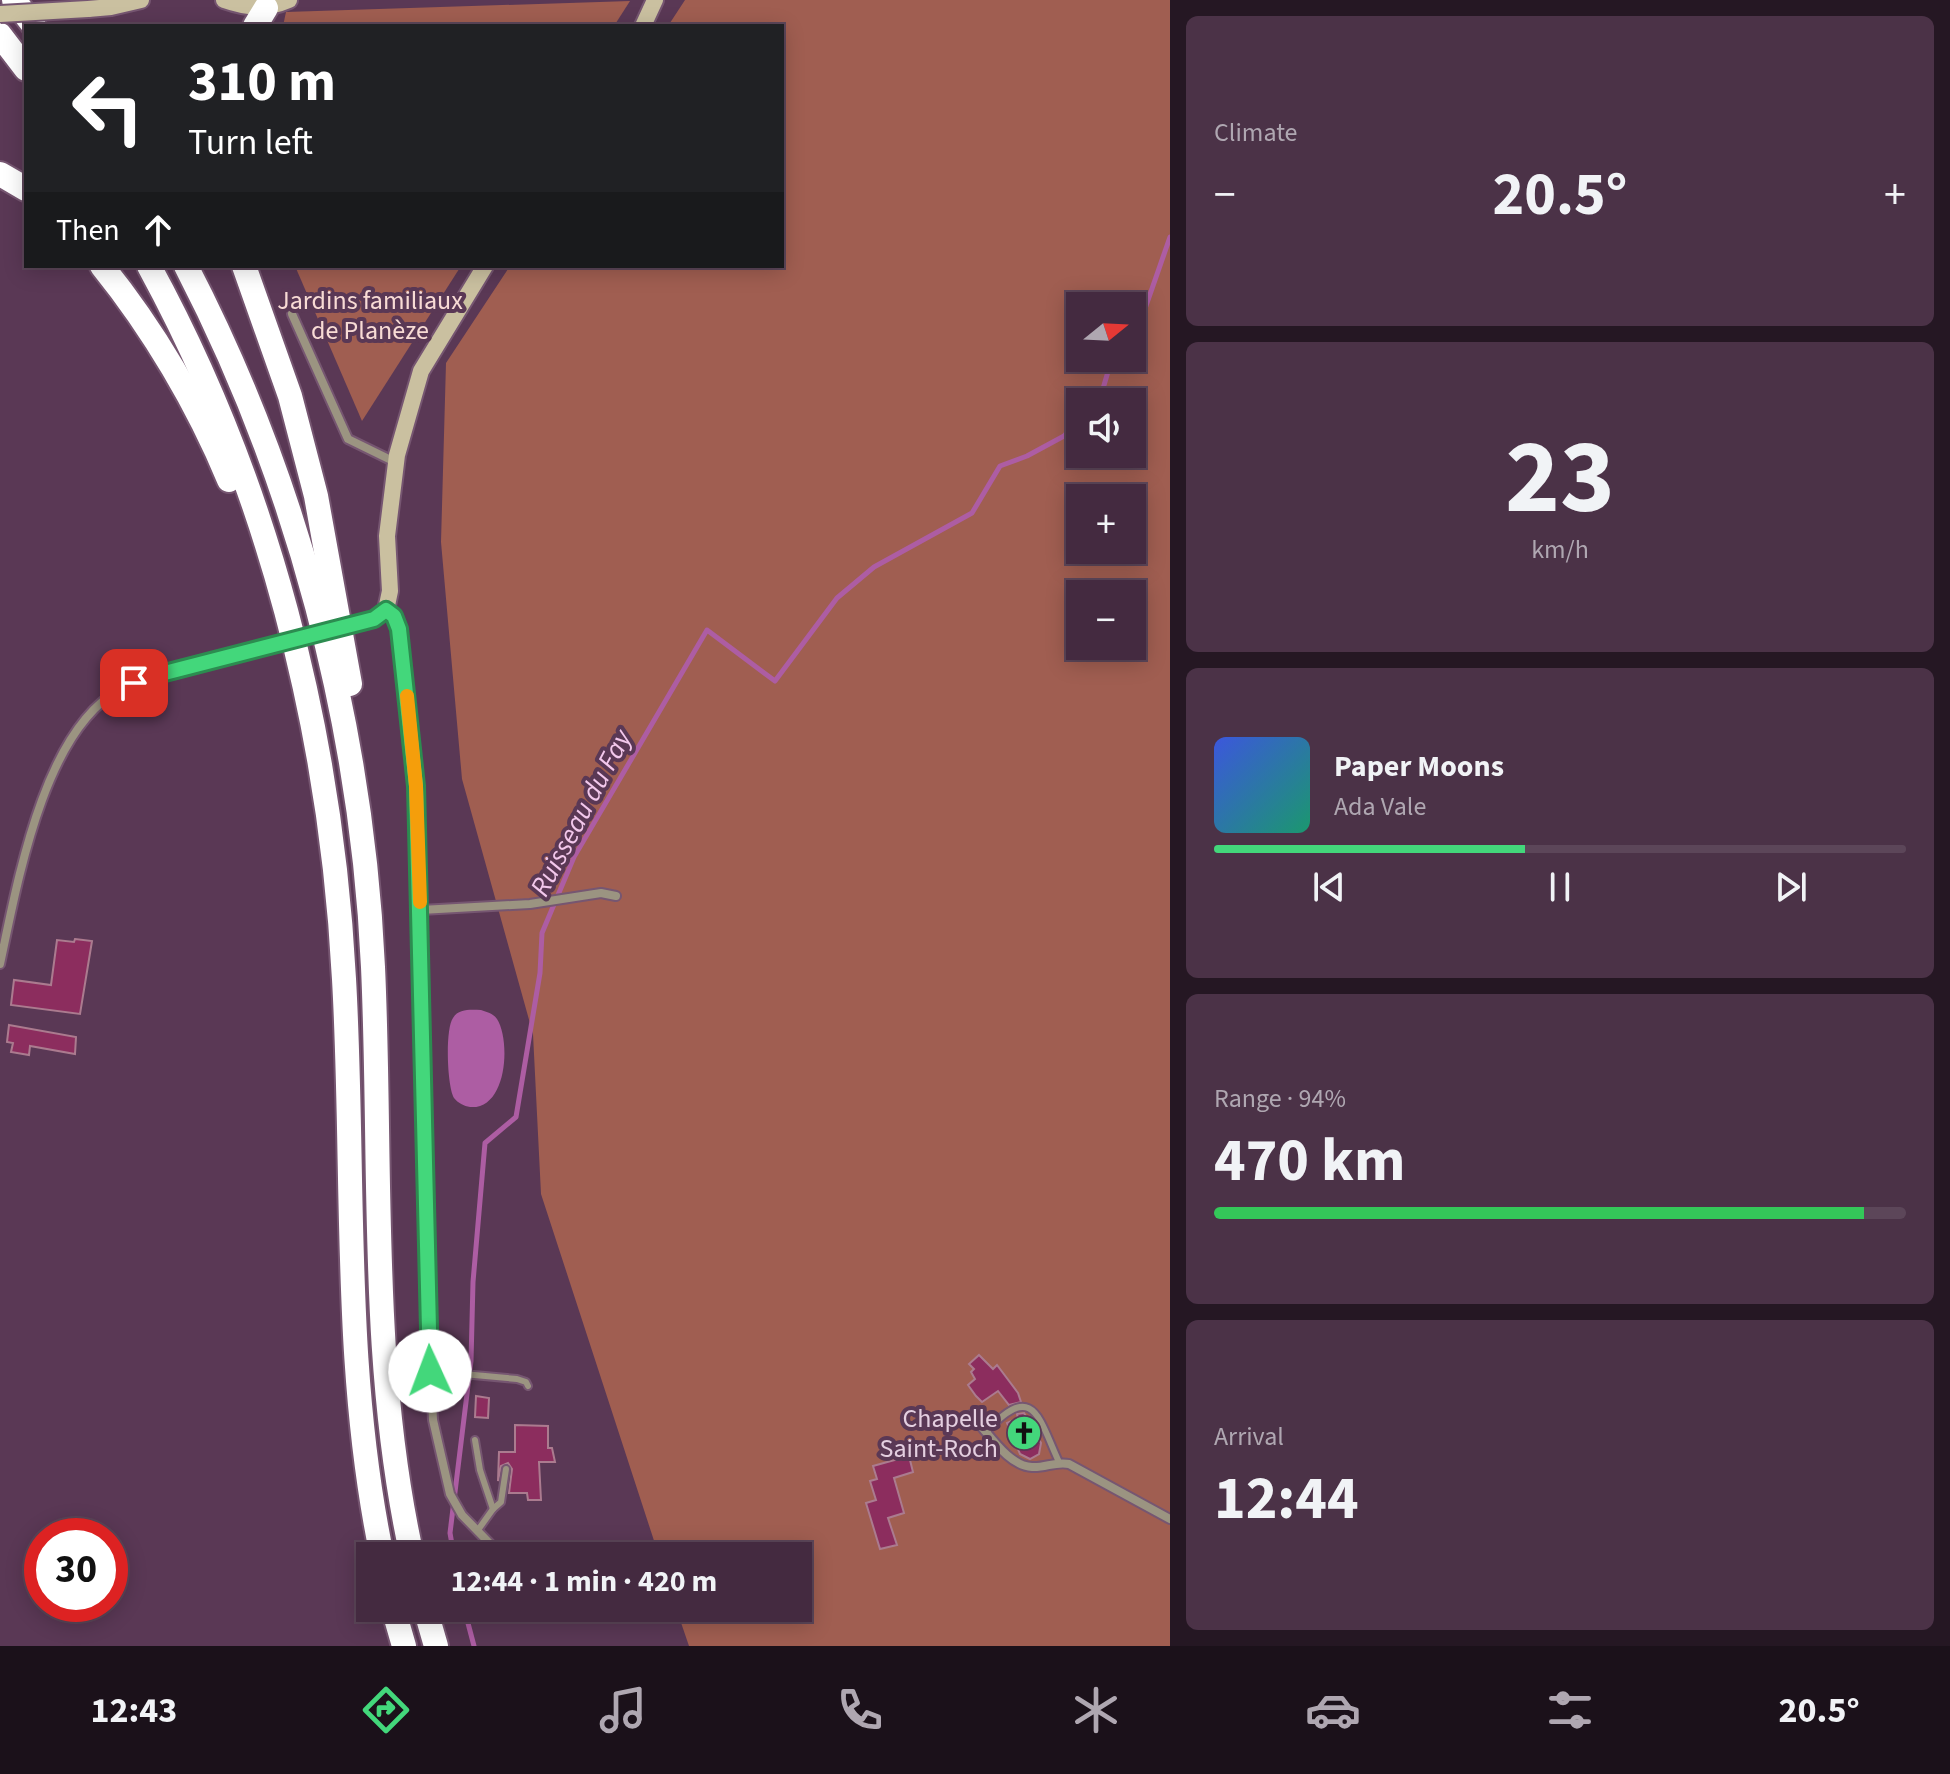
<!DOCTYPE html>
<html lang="en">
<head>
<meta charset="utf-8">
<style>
	body { margin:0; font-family:"Source Sans 3",sans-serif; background:#4b3247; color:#f1f3f6; height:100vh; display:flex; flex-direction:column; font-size:30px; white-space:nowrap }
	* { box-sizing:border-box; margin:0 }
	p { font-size:26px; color:#afa7b1 }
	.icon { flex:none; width:44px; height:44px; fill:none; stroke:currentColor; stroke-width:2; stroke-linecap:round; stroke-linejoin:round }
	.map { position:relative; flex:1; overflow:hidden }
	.sheet { display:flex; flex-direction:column; gap:16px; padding:16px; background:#251723; width:780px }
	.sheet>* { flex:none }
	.guide { position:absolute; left:24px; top:24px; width:760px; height:244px; border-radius:0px; box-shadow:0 4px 20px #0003,0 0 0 2px #5c4659; background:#202124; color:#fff; overflow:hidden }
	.needle { width:52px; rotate:72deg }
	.controls { position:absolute; left:1066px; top:292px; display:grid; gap:16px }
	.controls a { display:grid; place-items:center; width:80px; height:80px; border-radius:0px; background:#442a40; box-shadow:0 4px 20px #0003,0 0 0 2px #5c4659; font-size:40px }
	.speed { position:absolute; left:24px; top:1518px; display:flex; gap:16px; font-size:40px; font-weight:700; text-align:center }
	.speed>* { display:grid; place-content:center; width:104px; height:104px; border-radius:50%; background:#442a40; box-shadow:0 4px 20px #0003,0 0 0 2px #5c4659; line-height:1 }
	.speed .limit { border:12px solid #d22; background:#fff; color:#111 }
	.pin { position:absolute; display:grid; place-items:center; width:68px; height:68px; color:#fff; margin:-34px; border-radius:16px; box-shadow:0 4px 12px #0006 }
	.me { position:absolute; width:88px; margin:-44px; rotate:358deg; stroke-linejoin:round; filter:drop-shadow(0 0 6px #0008) }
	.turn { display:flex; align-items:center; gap:28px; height:168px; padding:0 32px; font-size:36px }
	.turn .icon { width:104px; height:104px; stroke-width:2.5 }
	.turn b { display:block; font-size:56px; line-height:68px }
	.then { display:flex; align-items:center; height:76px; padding:0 32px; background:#0003; gap:16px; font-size:30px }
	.big { font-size:60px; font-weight:700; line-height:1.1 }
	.sheet .tile { flex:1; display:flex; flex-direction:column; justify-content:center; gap:12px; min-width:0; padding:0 28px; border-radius:12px; background:#4b3247 }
	.sheet .dial { align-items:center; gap:0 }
	.dial b { font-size:104px; line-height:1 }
	.song { display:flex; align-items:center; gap:24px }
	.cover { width:96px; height:96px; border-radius:12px; background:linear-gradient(135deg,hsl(230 70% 55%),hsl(160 70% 35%)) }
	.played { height:8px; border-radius:4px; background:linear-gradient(90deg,#43d77b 45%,#5c4659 45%) }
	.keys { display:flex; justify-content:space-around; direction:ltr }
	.heat { display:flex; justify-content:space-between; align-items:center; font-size:44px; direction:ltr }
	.charge { height:12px; border-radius:6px; background:linear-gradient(90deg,#34c759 94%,#5c4659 0) }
	.trip { position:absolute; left:356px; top:1542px; width:456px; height:80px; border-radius:0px; background:#442a40; box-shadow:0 4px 20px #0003,0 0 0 2px #5c4659; font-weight:700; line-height:80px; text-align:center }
	.menu { display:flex; height:128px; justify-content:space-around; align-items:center; background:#1b111a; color:#afa7b1 }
	.menu .icon { width:56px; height:56px }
	.menu .selected { color:#43d77b }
	.menu b { font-size:36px; color:#f1f3f6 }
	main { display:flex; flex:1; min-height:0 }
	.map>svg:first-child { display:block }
	.green { fill:#a05e51; fill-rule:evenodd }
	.water { fill:#ad5da3 }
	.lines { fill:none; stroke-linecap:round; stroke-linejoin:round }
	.stream { stroke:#ad5da3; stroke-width:5 }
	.building { fill:#8c2d5e; stroke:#ab7b8f; stroke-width:2 }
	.lane-casing { stroke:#765671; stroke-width:10 }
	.street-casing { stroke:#765671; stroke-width:12 }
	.secondary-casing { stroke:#765671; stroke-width:20 }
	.highway-casing { stroke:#765671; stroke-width:28 }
	.lane { stroke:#9b9481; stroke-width:6 }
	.street { stroke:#9b9481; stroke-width:8 }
	.secondary { stroke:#cac0a0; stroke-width:16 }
	.highway { stroke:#fff; stroke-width:24 }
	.street-bridge-casing { stroke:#765671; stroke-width:12; stroke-linecap:butt }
	.secondary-bridge-casing { stroke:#765671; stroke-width:20; stroke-linecap:butt }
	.street-bridge { stroke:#9b9481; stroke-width:8 }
	.secondary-bridge { stroke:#cac0a0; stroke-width:16 }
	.route-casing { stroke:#2c8c50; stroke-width:20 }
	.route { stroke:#43d77b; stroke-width:14 }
	.slow { stroke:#f59e0b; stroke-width:14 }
	.labels { text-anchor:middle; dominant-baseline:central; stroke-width:8; stroke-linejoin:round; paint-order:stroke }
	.park-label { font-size:26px; fill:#f8dbd5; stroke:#5a3855 }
	.poi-label { font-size:26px; fill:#e4cfe0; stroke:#5a3855; text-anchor:end }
	.water-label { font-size:28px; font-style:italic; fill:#f3c8ec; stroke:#5a3855 }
</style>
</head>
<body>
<main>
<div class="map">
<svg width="1170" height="1646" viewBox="0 0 1170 1646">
	<rect width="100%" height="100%" fill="#5a3855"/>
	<g class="green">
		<path d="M685,0H1170V1646H689L676,1608H798V1556H659L541,1194L533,1034L462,779L441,542L446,363L510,266H782V26H668ZM1080,306H1132V358H1080ZM1080,402H1132V454H1080ZM1080,498H1132V550H1080ZM1080,594H1132V646H1080Z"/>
		<path d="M630,1L614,26H283L286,12Z"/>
		<path d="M295,266H461L362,421Z"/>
	</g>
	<path class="water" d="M481,1010C487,1012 494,1014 497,1019C511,1041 507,1110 470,1107C464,1106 458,1103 454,1098C447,1086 445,1029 453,1018C459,1008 472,1010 481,1010Z"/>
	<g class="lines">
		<g class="stream">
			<path d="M1132,334L1139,326L1170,237"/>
			<path d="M1093,402L1102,392L1112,358"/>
			<path d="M454,1556L450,1533L471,1361L473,1282L485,1143L516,1117L540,973L542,933L574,857L707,630L775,681L837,598L874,567L972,513L1000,466L1027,456L1064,436L1080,417"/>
			<path d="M464,1608L474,1646"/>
		</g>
	</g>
	<g class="building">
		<path d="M75,939L92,941L80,1014L11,1005L14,980L51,985L57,940L74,942Z"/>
		<path d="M9,1025L76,1037L75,1054L30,1046L29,1055L11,1052L13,1043L7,1042Z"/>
		<path d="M979,1355L993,1369L997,1365L1018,1393L1021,1402L1009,1405L998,1391L982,1402L976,1396L968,1385L975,1379L971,1372L974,1369L969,1364Z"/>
		<path d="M476,1396L489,1398L488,1418L475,1417Z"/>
		<path d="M1024,1413L1041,1443L1039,1454L1030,1459L1020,1454L1007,1423L1018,1418L1017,1414Z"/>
		<path d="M515,1425L548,1426V1448H552L555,1462H539L541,1500H528L527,1493H509L512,1469L508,1463L501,1466L498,1481L499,1452H515Z"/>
		<path d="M909,1456L913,1472L894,1478L904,1513L888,1518L897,1545L880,1549L866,1503L876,1500L870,1481L877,1479L873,1466Z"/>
	</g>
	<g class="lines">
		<g class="lane-casing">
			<g id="lane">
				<path d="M430,1371L517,1379L526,1382L528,1386"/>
				<path d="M987,1431C1034,1380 1039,1419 1059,1462"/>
				<path d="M475,1440L480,1470L493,1509"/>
				<path d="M478,1530L493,1509L501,1502L506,1469"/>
			</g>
		</g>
		<g class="street-casing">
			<g id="street">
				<path d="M292,314L348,439L395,462"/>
				<path d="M363,622L374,619L386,610L394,616L399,629L416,786L421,910L428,1322L433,1420L450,1494L462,1515L502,1556"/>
				<path d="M421,910L530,904L601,893L616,896"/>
				<path d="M0,964C17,885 43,732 119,690C161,667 214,660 260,648"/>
				<path d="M971,1415C987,1430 1007,1466 1032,1467C1045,1468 1056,1461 1069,1464L1170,1519"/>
			</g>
		</g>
		<g class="secondary-casing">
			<g id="secondary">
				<path d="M224,0C247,8 266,10 289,0"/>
				<path d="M88,9L111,7L141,0"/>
				<path d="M643,26L655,0"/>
				<path d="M386,610L390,591L387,536L397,455L421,371L485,266"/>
			</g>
		</g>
		<g class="highway-casing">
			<g id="highway">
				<path d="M14,0L34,26"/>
				<path d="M255,26L266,8"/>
				<path d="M0,35L26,69"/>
				<path d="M0,174L26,189"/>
				<path d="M102,266C153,329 198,405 229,480"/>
				<path d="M149,266C268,484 331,732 344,979C355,1172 342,1366 382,1556"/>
				<path d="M186,266C297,480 362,726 373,967C382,1163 369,1363 412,1556"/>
				<path d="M244,266L290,396L316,496L350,684"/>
				<path d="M393,1608L404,1646"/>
				<path d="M425,1608L436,1646"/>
			</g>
		</g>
		<use href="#lane" class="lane"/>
		<use href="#street" class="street"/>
		<use href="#secondary" class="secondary"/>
		<use href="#highway" class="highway"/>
		<g class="street-bridge-casing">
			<path id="street-bridge" d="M260,648L363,622"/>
		</g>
		<g class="secondary-bridge-casing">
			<path id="secondary-bridge" d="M0,14L88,9"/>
		</g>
		<use href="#street-bridge" class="street-bridge"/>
		<use href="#secondary-bridge" class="secondary-bridge"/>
	</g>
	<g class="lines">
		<g class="route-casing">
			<path id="route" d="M134,683L153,676L374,619L386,610L394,616L399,629L416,786L430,1371"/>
		</g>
		<use href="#route" class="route"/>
		<path class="slow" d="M407,696L416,786L420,902"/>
	</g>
	<defs>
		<g id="church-disc" transform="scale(1.8)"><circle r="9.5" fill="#43d77b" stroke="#5a3855"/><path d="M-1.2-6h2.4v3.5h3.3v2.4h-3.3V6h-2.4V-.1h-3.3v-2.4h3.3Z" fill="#111"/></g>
	</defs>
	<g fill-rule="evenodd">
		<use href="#church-disc" x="1024" y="1433"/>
	</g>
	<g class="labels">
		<g class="park-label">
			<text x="370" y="300">Jardins familiaux<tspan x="370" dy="30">de Planèze</tspan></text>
		</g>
		<g class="poi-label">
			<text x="998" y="1418">Chapelle<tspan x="998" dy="30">Saint-Roch</tspan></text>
		</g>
		<g class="water-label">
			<text transform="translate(581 813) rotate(-62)">Ruisseau du Fay</text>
		</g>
	</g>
</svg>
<div class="controls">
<a><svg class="needle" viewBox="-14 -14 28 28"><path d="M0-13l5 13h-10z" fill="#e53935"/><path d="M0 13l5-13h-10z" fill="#afa7b1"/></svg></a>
<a><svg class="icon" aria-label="sound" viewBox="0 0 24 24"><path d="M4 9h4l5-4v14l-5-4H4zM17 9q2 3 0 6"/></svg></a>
<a>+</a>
<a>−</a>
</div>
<div class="speed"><div class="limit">30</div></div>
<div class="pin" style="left:134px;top:683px;background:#d93025"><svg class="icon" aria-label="arrive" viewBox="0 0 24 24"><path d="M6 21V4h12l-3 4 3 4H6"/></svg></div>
<svg class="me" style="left:430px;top:1371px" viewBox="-20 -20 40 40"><circle r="19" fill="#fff"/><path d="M0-13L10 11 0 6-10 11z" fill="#43d77b"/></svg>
<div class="trip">12:44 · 1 min · 420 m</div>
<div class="guide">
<div class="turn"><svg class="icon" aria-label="left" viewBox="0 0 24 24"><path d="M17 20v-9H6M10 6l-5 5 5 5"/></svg><div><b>310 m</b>Turn left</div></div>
<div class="then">Then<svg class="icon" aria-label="ahead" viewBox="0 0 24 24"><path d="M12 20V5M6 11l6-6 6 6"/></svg></div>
</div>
</div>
<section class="sheet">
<div class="tile"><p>Climate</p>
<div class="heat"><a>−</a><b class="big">20.5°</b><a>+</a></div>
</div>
<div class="tile dial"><b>23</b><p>km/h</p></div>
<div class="tile">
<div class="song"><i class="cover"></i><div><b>Paper Moons</b><p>Ada Vale</p></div></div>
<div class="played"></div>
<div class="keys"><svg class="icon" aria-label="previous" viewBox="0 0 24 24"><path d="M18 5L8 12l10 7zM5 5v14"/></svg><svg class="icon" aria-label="pause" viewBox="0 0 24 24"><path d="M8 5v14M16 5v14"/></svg><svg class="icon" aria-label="next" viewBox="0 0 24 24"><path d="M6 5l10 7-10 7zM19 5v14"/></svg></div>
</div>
<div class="tile"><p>Range · 94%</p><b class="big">470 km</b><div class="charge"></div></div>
<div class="tile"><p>Arrival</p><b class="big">12:44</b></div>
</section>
</main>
<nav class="menu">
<b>12:43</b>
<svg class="icon selected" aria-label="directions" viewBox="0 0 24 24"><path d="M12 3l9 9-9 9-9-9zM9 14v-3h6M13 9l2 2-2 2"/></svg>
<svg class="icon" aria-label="music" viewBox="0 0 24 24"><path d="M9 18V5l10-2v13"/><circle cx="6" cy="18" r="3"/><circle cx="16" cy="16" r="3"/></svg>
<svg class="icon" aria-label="phone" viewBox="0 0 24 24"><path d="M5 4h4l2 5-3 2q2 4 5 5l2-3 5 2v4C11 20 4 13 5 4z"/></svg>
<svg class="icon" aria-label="climate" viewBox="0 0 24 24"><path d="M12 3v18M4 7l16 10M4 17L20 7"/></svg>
<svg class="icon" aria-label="car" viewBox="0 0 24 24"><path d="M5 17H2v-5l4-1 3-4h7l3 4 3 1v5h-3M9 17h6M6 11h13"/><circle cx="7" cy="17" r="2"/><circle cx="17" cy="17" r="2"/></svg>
<svg class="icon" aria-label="filters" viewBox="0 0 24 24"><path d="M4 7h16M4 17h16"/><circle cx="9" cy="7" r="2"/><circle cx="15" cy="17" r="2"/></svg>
<b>20.5°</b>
</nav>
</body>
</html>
